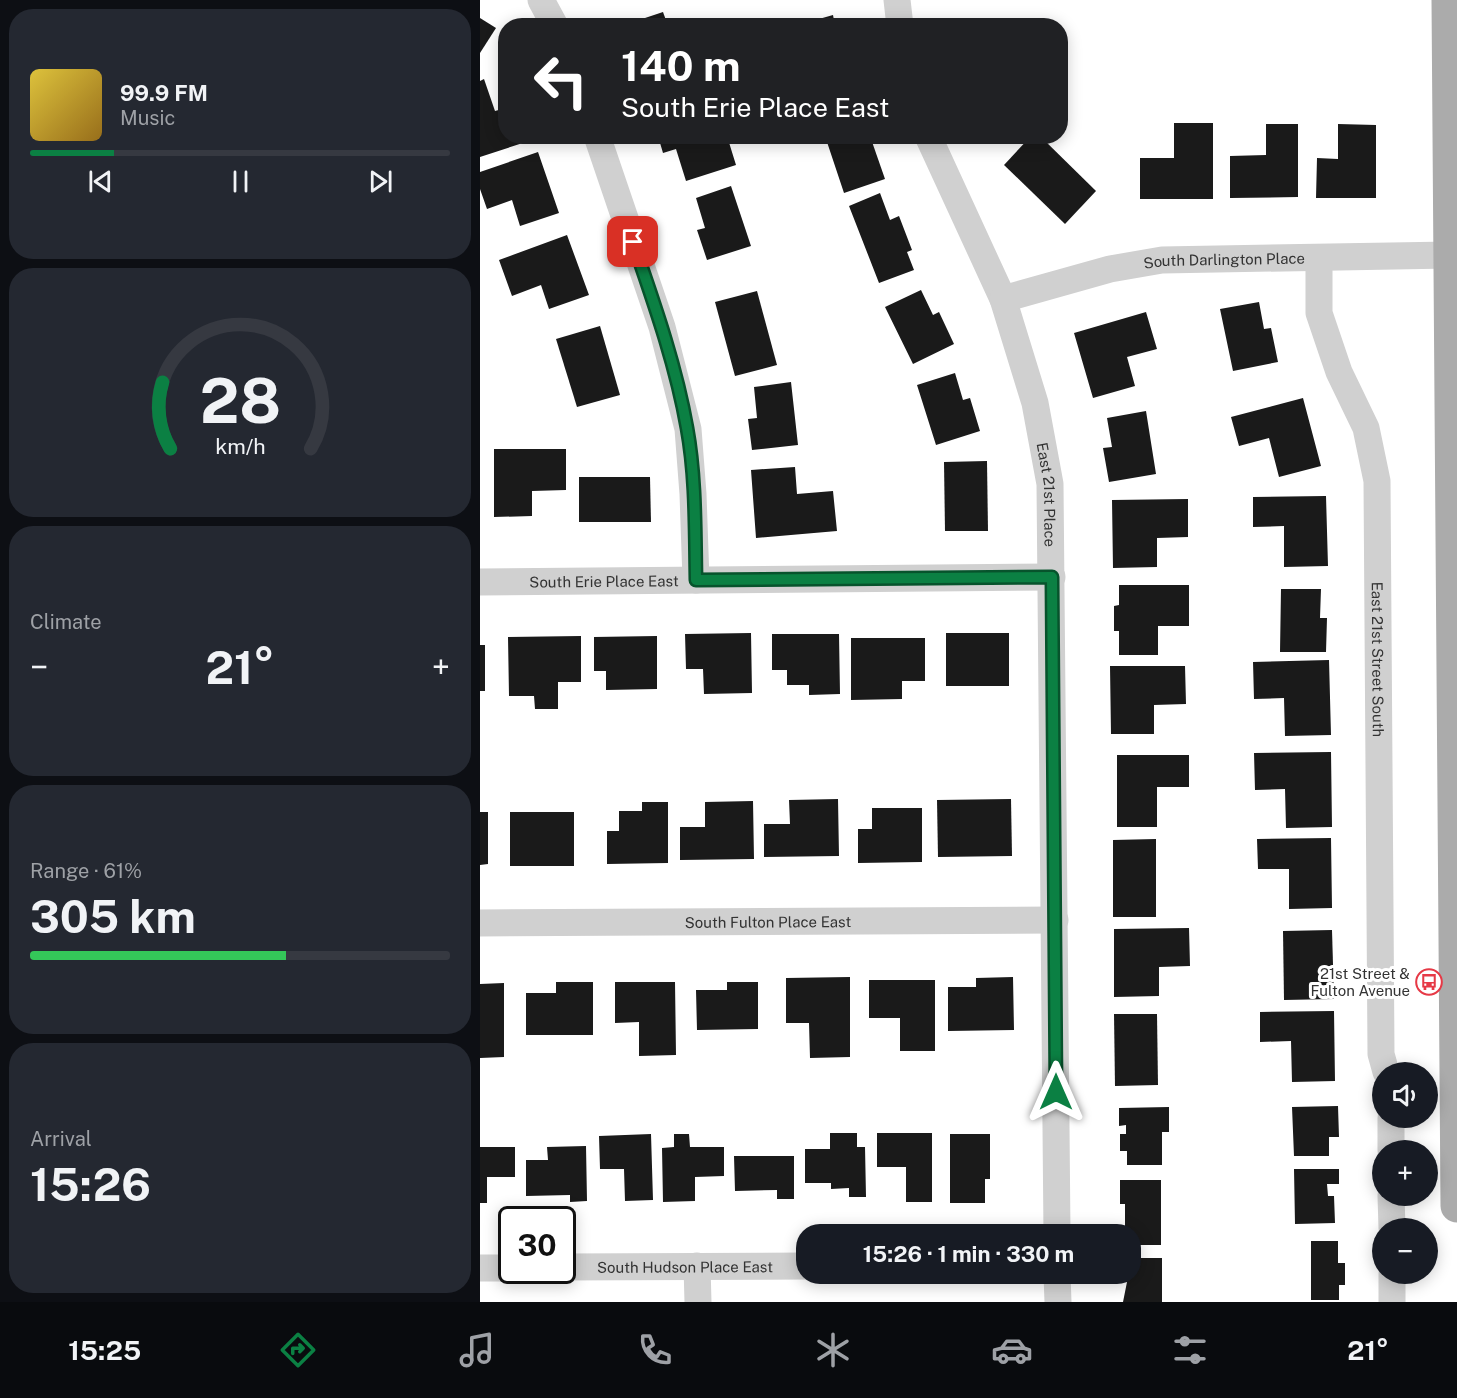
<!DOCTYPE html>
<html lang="en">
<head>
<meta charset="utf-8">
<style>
	body { margin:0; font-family:"Public Sans",sans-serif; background:#242831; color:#f1f3f6; height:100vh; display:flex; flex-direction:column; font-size:22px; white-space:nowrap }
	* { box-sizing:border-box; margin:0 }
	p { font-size:20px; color:#9ea1a6 }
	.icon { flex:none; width:33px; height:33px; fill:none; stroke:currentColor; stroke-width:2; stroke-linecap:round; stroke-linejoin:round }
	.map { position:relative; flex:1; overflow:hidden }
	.details { display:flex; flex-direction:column; gap:9px; padding:9px; background:#0d0f14; width:480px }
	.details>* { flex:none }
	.guide { position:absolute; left:18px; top:18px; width:570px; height:126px; border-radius:24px; box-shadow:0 3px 15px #0003; background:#202124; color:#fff; overflow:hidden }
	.tools { position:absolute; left:892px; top:1062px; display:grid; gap:12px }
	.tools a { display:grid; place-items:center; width:66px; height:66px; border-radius:50%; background:#171b24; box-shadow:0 3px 15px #0003; font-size:30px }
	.speed { position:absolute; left:18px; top:1206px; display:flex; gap:12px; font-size:30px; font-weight:700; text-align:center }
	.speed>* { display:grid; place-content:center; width:78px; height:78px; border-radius:50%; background:#171b24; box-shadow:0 3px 15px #0003; line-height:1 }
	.speed .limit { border:3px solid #111; border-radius:9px; background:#fff; color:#111 }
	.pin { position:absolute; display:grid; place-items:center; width:51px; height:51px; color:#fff; margin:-26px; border-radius:12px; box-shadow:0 3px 9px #0006 }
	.me { position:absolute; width:66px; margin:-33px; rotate:0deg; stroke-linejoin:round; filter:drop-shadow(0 0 4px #0008) }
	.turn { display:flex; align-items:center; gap:21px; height:126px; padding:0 24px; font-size:27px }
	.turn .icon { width:78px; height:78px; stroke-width:2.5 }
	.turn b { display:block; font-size:42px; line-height:51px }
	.big { font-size:45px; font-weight:700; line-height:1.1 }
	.details .card { flex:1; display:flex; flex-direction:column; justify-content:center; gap:9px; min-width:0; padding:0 21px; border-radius:24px; background:#242831 }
	.details .dial { align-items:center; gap:0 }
	.dial svg { height:156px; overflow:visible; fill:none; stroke:#363941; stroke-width:7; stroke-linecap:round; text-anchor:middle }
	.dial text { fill:#f1f3f6; stroke:none }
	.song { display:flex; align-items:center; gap:18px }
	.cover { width:72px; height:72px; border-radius:9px; background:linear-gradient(135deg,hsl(50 70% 55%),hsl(40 70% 35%)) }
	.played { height:6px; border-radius:3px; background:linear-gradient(90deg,#0b8043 20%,#363941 20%) }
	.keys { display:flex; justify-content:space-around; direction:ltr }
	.heat { display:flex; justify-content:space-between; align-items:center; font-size:33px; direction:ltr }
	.charge { height:9px; border-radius:4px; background:linear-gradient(90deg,#34c759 61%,#363941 0) }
	.trip { position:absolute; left:316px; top:1224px; width:345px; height:60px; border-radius:24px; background:#171b24; box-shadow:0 3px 15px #0003; font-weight:700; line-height:60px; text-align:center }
	.dock { display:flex; height:96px; justify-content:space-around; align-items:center; background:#090b0e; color:#9ea1a6 }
	.dock .icon { width:42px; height:42px }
	.dock .selected { color:#0b8043 }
	.dock b { font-size:27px; color:#f1f3f6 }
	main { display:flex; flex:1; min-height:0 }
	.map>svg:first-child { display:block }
	.building { fill:#1a1a1a }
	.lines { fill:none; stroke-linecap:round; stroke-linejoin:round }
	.minor { stroke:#d0d0d0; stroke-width:27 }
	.major { stroke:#ababab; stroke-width:33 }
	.route-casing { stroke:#07532c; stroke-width:15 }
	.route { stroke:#0b8043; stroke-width:10 }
	.labels { text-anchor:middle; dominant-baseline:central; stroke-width:6; stroke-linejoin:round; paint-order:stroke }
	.street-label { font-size:15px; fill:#333; stroke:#fff }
	.poi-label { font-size:15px; fill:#333; stroke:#fff; text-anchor:end }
</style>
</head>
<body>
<main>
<section class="details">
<div class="card">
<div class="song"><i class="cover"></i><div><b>99.9 FM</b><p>Music</p></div></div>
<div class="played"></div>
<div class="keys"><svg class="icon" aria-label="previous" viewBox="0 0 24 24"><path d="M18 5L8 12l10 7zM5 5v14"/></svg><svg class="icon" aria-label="pause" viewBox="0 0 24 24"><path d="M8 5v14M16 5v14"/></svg><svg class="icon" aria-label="next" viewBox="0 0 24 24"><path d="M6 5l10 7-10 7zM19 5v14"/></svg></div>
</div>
<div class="card dial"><svg viewBox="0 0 100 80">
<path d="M14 69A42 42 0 1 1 86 69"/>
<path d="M14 69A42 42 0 0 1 10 35" stroke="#0b8043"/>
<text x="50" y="56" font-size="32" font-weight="700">28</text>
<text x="50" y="72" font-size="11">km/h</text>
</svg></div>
<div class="card"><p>Climate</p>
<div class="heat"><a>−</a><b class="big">21°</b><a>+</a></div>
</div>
<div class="card"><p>Range · 61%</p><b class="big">305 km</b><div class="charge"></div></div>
<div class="card"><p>Arrival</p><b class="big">15:26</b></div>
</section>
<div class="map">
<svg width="977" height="1302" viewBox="0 0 977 1302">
	<rect width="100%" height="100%" fill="#fff"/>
	<g class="building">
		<path d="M183,12L188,26H144V25Z"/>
		<path d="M353,15L355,26H318V25Z"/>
		<path d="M0,18L16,28L0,53Z"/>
		<path d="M4,79L15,111L26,108V136H51L52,140L0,157V81Z"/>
		<path d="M694,123H733V199H660V158H694Z"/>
		<path d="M786,124H818V197L750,198V156L786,155Z"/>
		<path d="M858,124L896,125V198H836L837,158L858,159Z"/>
		<path d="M178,136H247L256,165L206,181L196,149L183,153Z"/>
		<path d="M345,136H390L405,179L364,193Z"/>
		<path d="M551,136H560L616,191L585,224L524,165Z"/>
		<path d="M58,152L79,213L40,226L32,200L7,209L0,189V172Z"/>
		<path d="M251,186L271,246L227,260L217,230L225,228L216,198Z"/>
		<path d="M400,193L410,220L419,216L432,250L427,252L434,270L399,283L369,206Z"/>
		<path d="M87,235L109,295L69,309L61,285L32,296L19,260Z"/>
		<path d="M441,290L453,315L459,312L474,344L433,364L405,307Z"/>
		<path d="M277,291L297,365L255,376L235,302Z"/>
		<path d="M779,302L784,329L791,328L798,362L753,371L740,309Z"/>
		<path d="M666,312L677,349L647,357L655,386L613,398L594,333Z"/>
		<path d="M120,326L140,395L97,407L76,339Z"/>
		<path d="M475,373L483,400L490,398L500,431L456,445L437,385Z"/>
		<path d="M311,382L318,445L272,450L268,419L277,418L274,387Z"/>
		<path d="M823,398L841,466L799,477L789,438L759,446L751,417Z"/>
		<path d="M666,411L676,474L629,482L623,448L632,447L627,418Z"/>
		<path d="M14,449H86V490L52,491V516L14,517Z"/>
		<path d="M507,461L508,531H465L464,462Z"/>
		<path d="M315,467L317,494L353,491L357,531L276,538L271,470Z"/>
		<path d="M99,477H170L171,522H99Z"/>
		<path d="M846,496L848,566L804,567V526L773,527V497Z"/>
		<path d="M708,499V537L677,538V567L633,568L632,500Z"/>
		<path d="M639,585H709V626H678V655H639V631H634V606L639,605Z"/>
		<path d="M801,589H841L840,618H847L846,652H800Z"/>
		<path d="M271,633L272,693L224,694L223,669H206L205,634Z"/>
		<rect x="466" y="633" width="63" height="53"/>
		<path d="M292,634H359L360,694L329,695V685H307V670H292Z"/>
		<path d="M101,636V682H78V709H55L54,696H29L28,637Z"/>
		<path d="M177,636V689L126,690V671H114V637Z"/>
		<path d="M371,638H445V681H422V699L371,700Z"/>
		<rect x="0" y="645" width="5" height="46"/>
		<path d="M849,660L851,735L805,736L804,698L774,699L773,662Z"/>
		<path d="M630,666H705L706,704L674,705V734H631Z"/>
		<path d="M851,752L852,827L806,828L805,789L775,790L774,753Z"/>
		<path d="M637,755H709V787H677V827H637Z"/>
		<path d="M358,799L359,856L284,857V824H310L309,800Z"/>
		<path d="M531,799L532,856L458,857L457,800Z"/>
		<path d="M273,801L274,859L200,860V827H225V802Z"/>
		<path d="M162,802H188V863L127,864V831H139V811H162Z"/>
		<path d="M392,808H442V862L378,863V829H392Z"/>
		<path d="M0,812H8V864L0,865Z"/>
		<rect x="30" y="812" width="64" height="54"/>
		<path d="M851,838L852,908L809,909V869H778L777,839Z"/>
		<path d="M676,839V917H633V840Z"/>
		<path d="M709,928L710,966L679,967V996L634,997V929Z"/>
		<path d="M852,930L854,999L804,1000L803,931Z"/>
		<path d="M370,977V1057L330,1058L329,1023H306V978Z"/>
		<path d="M533,977L534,1030L468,1031V987H496V978Z"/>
		<path d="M389,980H455V1051H420V1018H389Z"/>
		<path d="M76,982H113V1035H46V993H76Z"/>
		<path d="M135,982H195L196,1055L159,1056V1022L135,1023Z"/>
		<path d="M247,982H278V1029L217,1030L216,990H247Z"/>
		<path d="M24,983V1057L0,1058V984Z"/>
		<path d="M854,1011L855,1081L812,1082L811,1041L780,1042V1012Z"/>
		<path d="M634,1014H677L678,1085L635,1086Z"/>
		<path d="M858,1106L859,1137H849V1156H814L812,1107Z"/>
		<path d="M689,1107V1132H682V1165H647V1151H640V1134H646V1125L639,1126V1108Z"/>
		<path d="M350,1133H377V1147H385L386,1197H369V1188L351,1189V1183H325V1149H350Z"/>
		<path d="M397,1133H452V1202H426V1167H397Z"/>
		<path d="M171,1134L173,1200L145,1201L144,1169H120L119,1136Z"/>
		<path d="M194,1134H209L210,1147H244V1176L215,1177V1201L183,1202L182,1148L194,1147Z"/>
		<path d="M470,1134H510V1179H505V1203H470Z"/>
		<path d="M106,1146L107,1201L90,1202V1195L46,1196V1160H68L67,1147Z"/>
		<path d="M0,1147H35V1177H7V1203H0Z"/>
		<path d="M254,1156H314V1199H297V1190L255,1191Z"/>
		<path d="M814,1169H859V1184H847L848,1196H854L855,1223L815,1224Z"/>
		<path d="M640,1180H681V1245H651V1234H645V1204H640Z"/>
		<path d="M831,1241H858V1263H865V1285H859V1300H831Z"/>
		<path d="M651,1258H682V1302H643L647,1282H641V1274H651Z"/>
	</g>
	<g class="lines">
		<g class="minor">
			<path d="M61,0L75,26"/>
			<path d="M417,0L420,26"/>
			<path d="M117,136L182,327L208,429L213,494L216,580"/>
			<path id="s1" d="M448,136L523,299L555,403L570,484L577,1234"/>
			<path id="s2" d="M839,258V313L859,372L886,428L897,481L901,1054L906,1072"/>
			<path id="s3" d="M523,299L630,269L682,260L970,255"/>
			<path id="s4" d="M0,582L572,577"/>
			<path id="s5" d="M0,923L575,920"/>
			<path d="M911,1118V1150"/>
			<path d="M911,1196L912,1228"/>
			<path d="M217,1266L218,1302"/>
			<path id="s6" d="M82,1267L327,1266"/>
			<path d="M0,1268H32"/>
			<path d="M577,1274L578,1302"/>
			<path d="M912,1274V1302"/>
		</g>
		<path class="major" d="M968,0L977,1206"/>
	</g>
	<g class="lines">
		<g class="route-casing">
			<path id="route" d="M153,242C174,303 196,365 207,428C216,477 215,530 216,580L572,577L576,1092"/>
		</g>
		<use href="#route" class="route"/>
	</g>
	<defs>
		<g id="bus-ring" transform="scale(1.35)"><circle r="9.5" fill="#fff" stroke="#e63946" stroke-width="1.5"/><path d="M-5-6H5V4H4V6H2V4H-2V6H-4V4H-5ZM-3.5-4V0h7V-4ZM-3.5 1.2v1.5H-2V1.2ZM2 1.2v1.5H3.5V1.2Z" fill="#e63946"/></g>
	</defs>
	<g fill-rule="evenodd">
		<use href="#bus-ring" x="949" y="982"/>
	</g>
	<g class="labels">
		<g class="street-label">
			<text stroke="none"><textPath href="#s3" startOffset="226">South Darlington Place</textPath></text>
			<text stroke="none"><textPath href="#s1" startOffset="381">East 21st Place</textPath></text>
			<text stroke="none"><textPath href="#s4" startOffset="124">South Erie Place East</textPath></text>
			<text stroke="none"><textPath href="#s2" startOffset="412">East 21st Street South</textPath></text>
			<text stroke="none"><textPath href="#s5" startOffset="288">South Fulton Place East</textPath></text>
			<text stroke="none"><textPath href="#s6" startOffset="123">South Hudson Place East</textPath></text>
		</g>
		<g class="poi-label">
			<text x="930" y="973">21st Street &amp;<tspan x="930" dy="17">Fulton Avenue</tspan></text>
		</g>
	</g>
</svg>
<div class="tools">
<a><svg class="icon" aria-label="sound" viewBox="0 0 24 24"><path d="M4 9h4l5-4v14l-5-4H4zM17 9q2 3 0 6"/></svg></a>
<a>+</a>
<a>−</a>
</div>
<div class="speed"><div class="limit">30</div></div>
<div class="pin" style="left:153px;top:242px;background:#d93025"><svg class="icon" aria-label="arrive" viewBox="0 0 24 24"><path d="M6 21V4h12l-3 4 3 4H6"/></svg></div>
<svg class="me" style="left:576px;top:1092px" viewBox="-20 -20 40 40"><path d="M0-17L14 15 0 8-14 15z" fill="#0b8043" stroke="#fff" stroke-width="4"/></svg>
<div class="trip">15:26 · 1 min · 330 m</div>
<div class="guide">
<div class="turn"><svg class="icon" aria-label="left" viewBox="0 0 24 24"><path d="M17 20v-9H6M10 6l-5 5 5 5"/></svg><div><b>140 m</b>South Erie Place East</div></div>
</div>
</div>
</main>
<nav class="dock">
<b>15:25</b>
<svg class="icon selected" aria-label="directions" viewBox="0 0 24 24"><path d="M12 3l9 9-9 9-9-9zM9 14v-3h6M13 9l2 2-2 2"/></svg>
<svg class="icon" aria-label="music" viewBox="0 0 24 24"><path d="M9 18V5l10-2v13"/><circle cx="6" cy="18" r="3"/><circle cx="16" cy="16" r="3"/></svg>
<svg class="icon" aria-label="phone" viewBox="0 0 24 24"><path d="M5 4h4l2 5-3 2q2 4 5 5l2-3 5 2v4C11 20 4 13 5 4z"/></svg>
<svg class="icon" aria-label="climate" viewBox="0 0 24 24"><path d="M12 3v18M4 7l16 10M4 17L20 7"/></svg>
<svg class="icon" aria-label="car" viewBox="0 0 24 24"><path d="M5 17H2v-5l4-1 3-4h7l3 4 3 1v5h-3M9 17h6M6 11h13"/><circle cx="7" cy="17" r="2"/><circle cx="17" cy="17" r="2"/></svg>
<svg class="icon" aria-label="filters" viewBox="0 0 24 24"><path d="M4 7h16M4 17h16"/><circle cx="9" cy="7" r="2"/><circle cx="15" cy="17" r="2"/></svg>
<b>21°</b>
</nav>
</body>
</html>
